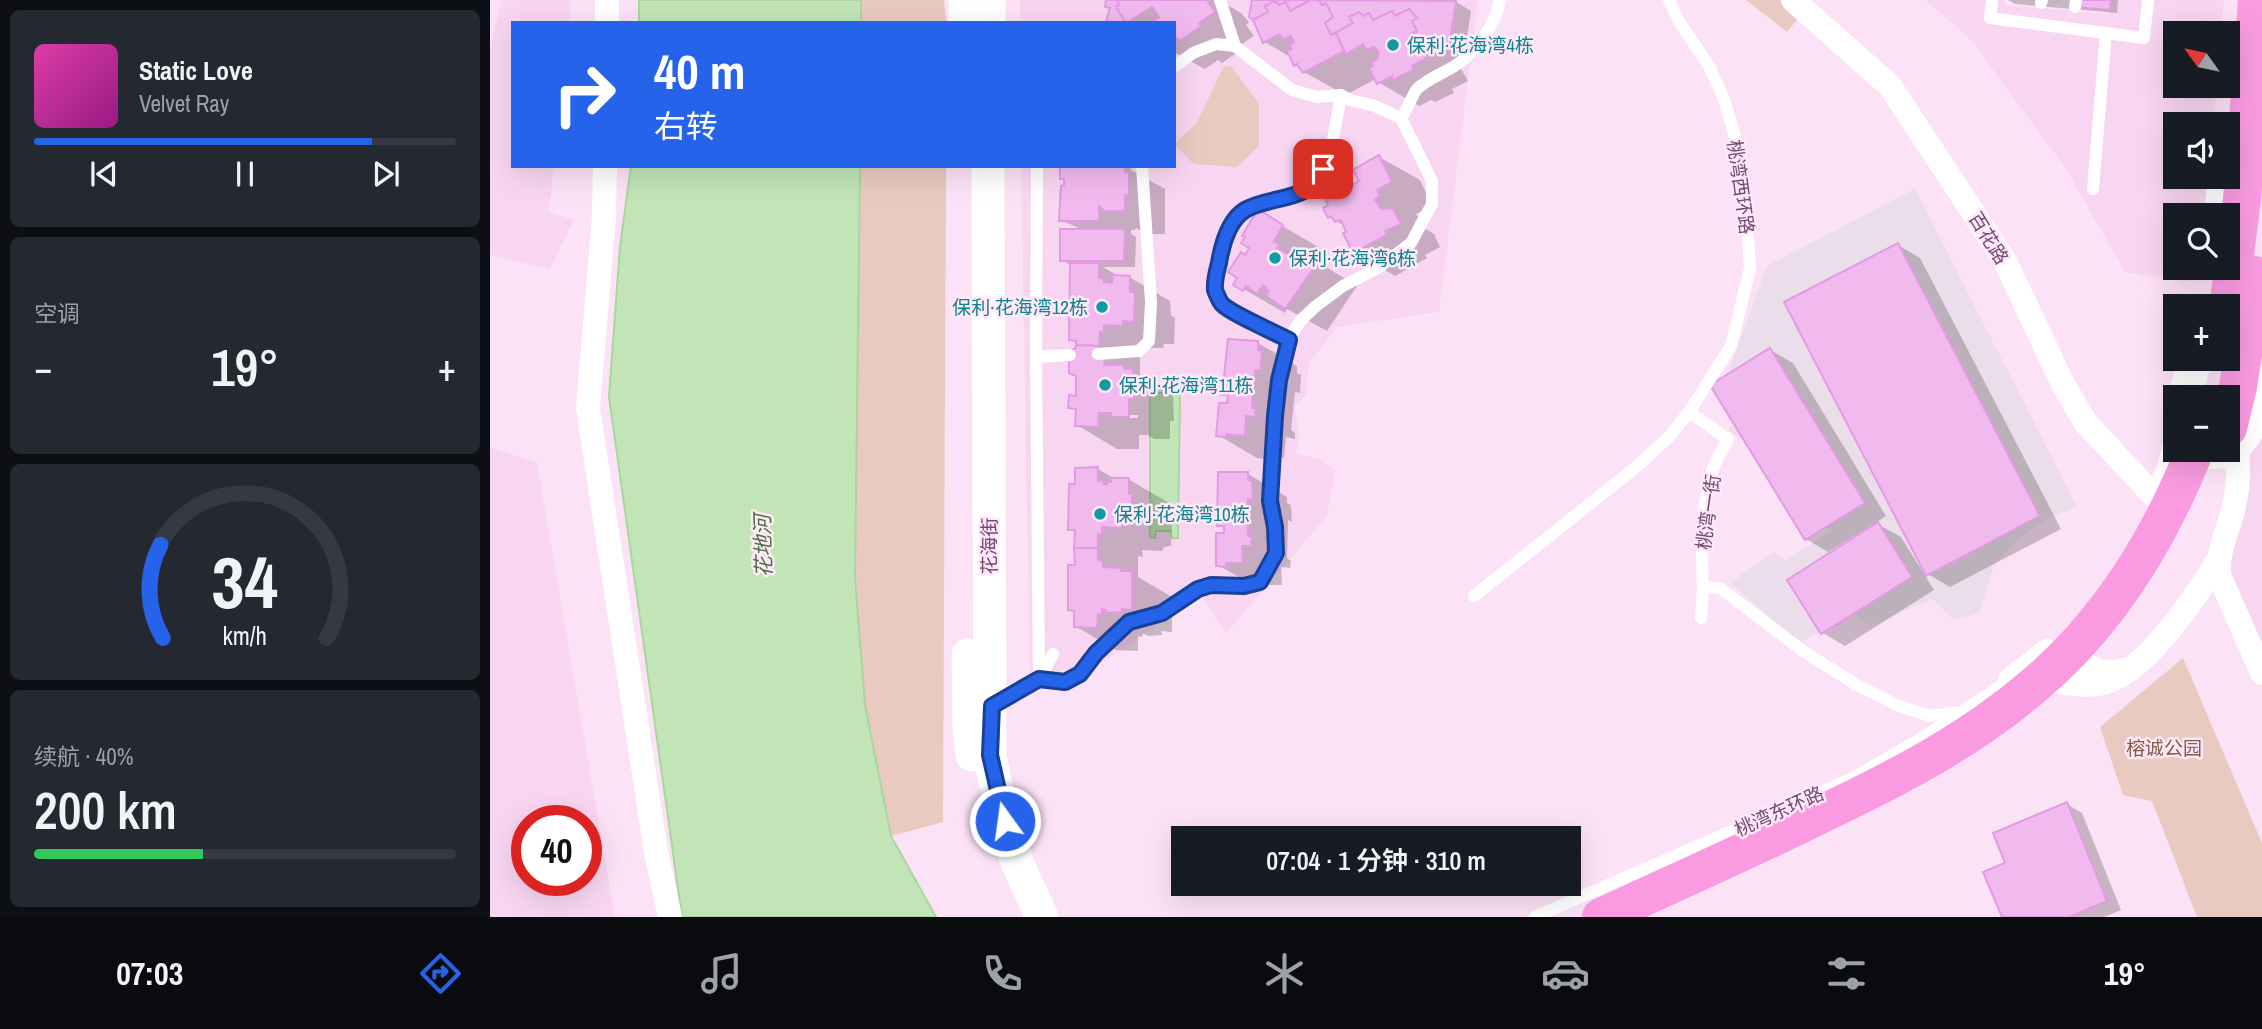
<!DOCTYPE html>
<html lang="zh">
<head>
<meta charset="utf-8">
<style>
	body { margin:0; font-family:"Archivo Narrow","Noto Sans SC",sans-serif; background:#242831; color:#f1f3f6; height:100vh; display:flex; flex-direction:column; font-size:26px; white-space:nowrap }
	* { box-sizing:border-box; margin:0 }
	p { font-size:23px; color:#9ea1a6 }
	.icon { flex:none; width:38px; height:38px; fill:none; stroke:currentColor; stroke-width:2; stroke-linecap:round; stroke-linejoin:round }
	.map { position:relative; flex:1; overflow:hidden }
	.panel { display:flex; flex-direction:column; gap:10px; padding:10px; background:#0d0f14; width:490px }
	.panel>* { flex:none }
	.top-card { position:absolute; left:21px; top:21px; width:665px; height:147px; border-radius:0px; box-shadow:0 7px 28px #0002; background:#2563eb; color:#fff; overflow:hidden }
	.needle { width:46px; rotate:303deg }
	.controls { position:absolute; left:1673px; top:21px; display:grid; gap:14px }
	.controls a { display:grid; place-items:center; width:77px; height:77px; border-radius:0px; background:#171b24; box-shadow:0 7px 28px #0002; font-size:35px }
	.speed { position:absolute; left:21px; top:805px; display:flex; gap:14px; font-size:35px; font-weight:700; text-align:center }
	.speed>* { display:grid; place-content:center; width:91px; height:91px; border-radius:50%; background:#171b24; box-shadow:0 7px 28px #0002; line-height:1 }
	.speed .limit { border:10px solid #d22; background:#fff; color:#111 }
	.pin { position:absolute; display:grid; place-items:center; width:60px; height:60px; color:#fff; margin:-30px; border-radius:14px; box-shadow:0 4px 10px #0006 }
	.me { position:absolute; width:77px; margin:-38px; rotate:346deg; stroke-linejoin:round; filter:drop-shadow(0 0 5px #0008) }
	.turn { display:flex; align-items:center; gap:24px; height:147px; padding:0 28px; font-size:32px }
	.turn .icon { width:91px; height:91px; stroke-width:2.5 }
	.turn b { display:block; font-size:49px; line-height:60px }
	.big { font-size:52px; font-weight:600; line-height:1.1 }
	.panel .card { flex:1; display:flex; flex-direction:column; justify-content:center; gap:10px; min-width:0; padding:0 24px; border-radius:10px; background:#242831 }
	.panel .dial { align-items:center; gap:0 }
	.dial svg { height:182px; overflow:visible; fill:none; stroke:#363941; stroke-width:7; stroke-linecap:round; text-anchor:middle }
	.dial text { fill:#f1f3f6; stroke:none }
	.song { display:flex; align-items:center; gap:21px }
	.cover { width:84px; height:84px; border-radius:10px; background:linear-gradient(135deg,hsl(320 70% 55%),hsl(310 70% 35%)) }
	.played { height:7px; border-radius:4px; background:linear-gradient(90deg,#2563eb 80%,#363941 80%) }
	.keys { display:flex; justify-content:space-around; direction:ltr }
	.heat { display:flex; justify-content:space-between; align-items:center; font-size:38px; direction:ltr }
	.charge { height:10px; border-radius:5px; background:linear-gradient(90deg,#34c759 40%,#363941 0) }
	.trip { position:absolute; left:681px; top:826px; width:410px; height:70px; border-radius:0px; background:#171b24; box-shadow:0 7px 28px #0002; font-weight:600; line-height:70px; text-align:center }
	.tab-bar { display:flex; height:112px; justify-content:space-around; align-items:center; background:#090b0e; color:#9ea1a6 }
	.tab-bar .icon { width:49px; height:49px }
	.tab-bar .on { color:#2563eb }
	.tab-bar b { font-size:32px; color:#f1f3f6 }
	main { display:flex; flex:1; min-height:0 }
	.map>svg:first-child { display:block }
	.residential { fill:#f8d6f2; fill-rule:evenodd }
	.industrial { fill:#ebdde9 }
	.green { fill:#e9cac1 }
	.water { fill:#c1e5b7; stroke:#aad69d; stroke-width:2 }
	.shadow { fill:#0003; fill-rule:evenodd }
	.building { fill:#f1baef; stroke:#e39ae2; stroke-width:2 }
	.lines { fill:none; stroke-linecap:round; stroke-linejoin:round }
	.lane { stroke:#fff; stroke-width:12 }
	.street { stroke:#fff; stroke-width:24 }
	.secondary { stroke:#fff; stroke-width:33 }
	.primary { stroke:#fa9be1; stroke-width:38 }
	.route-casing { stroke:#184099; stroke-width:18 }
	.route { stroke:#2563eb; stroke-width:12 }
	.culture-dot { fill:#0f9aa8; stroke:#ffe8f9; stroke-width:2.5 }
	.labels { text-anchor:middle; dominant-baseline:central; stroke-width:5; stroke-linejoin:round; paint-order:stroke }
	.culture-label { font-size:19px; fill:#0d838f; stroke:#ffe8f9; text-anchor:start }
	.street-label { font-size:19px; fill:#724973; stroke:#ffe8f9 }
	.park-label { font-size:19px; fill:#845b46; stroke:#ffe8f9 }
	.water-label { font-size:21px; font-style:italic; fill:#46723a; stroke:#ffe8f9 }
</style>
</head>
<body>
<main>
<section class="panel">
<div class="card">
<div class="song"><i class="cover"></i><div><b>Static Love</b><p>Velvet Ray</p></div></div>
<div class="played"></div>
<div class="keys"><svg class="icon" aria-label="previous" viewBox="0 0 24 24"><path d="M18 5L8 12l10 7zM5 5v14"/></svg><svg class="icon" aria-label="pause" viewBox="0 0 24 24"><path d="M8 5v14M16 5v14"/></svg><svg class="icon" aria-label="next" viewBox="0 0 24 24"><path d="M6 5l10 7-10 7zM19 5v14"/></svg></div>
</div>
<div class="card"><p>空调</p>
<div class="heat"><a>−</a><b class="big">19°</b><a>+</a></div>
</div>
<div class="card dial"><svg viewBox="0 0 100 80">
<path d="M14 69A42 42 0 1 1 86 69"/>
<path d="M14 69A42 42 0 0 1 13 28" stroke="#2563eb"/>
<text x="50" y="56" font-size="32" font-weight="700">34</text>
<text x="50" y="72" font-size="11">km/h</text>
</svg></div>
<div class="card"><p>续航 · 40%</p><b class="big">200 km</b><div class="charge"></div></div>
</section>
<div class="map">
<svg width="1772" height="917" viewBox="0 0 1772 917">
	<rect width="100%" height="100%" fill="#fce2f6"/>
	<g class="residential">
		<path d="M11,0H80V23H23V166H64L59,212L84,220L60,269L0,255V50Z"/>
		<path d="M530,0H988L949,312L847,327L819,363L816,394L805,408L809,437L806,454L831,459L845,471L837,516L736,633L711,596L613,662L540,678L531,166H684V23H530Z"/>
		<path d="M1436,0H1515V5L1619,14L1621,0H1734L1731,33H1685V86H1727L1723,124H1685V177H1718L1713,215H1685V268H1708L1706,282L1635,272L1575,167L1481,40Z"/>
		<path d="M1772,395V645L1738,571Z"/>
		<path d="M0,447L47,463L125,917H0ZM37,821H96V880H37Z"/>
	</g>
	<path class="industrial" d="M1425,189L1587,507L1556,519L1526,541L1504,566L1489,613L1464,620L1442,599L1380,626L1363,613L1310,643L1240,583L1284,552L1296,561L1341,531L1309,506L1292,470L1239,430L1256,401L1239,370L1277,266Z"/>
	<g class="green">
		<path d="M371,0H454L456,23H371Z"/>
		<path d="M1256,0H1304L1316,9L1297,32Z"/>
		<path d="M734,66L742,67L769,104V146L747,167L704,164L684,144L706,124Z"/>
		<path d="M370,166H456L453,822L401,836L375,705L365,578Z"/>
		<path d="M1693,658L1772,843V917H1707L1662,801L1633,795L1610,727Z"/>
	</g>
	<g class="water">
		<rect x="149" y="0" width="222" height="23"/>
		<path d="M141,166H370L365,578L375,705L401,836L446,917H192L119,397L130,246Z"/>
		<path d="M660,393H690L688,538H682L681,531H666L665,538L660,537Z"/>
	</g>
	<g class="shadow">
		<path d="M618,0H729L751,13L759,22L756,25L764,36L749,46L751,50L732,63L728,60L715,69L684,52V23H623L619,20L622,9L617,7Z"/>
		<path d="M764,0H951L966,2L981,11L974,56L970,67L978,81L962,89L964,93L945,102L941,100L929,106L888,82L886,79L855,95L814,72L805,65L802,58L775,42Z"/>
		<path d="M1518,0H1628L1627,13L1525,4Z"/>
		<path d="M889,157L930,180L942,206L926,214L930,220L924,222L944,234L950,247L935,255L937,258L905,276L865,252L855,226L839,217L853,186L858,189L871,182Z"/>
		<path d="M572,166H641V170L675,189V234H656L646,228L645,230H641V234L646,237L645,267H613L630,277H639L680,301L681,315L685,318L684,344H674L673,348H655L654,355L650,354V375L683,395L684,421H680V439H664L658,435H649V449H627L587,425V411L580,407L588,399V343L581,339L582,266L572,260L595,231L571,220L580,183L571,178ZM626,415H648V418H626Z"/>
		<path d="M769,212L833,250L826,261L867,286L837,331L797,309L795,313L745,284L761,247Z"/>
		<path d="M1408,245L1430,258L1571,529L1460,587L1438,574Z"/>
		<path d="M768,343L807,366V373L811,375L810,393L805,392L801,430L805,433V439L796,437L794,458L776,456L775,459L767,458L728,435L740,397L733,394Z"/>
		<path d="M1280,350L1303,363L1396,516L1385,523L1411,537L1444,590L1355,646L1333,633L1377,532L1375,529L1338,552L1316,539Z"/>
		<path d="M608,469L625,479H638L679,503V518L682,519L681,546L674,547L672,551L652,550L653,557L648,556V577L682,597V632L671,631L672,635L658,636L653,633L652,637L648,636V651L626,650L585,626L586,613L579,609L586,566V533L580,529L587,486Z"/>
		<path d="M758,474L797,497V503L801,505L802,522L798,520L797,558L801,561L800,568L791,567L792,585H775V589L768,588L728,565L736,535V529L729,525Z"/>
		<path d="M1577,804L1592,813L1631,910L1614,917H1513L1517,864Z"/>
	</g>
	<g class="building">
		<path d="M616,0H627L629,5L626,7L636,23L616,21L620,8L615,7Z"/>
		<path d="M717,0L725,12L709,23L711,26L690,41L687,38L684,39V23H664L663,21L669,17L662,7L636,23L626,7L629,5L627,0Z"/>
		<path d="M762,0H821L800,11L796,2L789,5L785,1L775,6L778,12L763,20L759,17Z"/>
		<path d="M821,0H829L832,5L836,3L843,17L835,23L841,35L846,33L854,51L813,73L807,64L804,66L797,51L802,49L799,45L804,42L801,36L793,39L789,34L773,43L763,20L778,12L775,6L785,1L789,5L796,2L800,11Z"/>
		<path d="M829,0L966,1L959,47L938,57L930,41L926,42L921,34L927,31L922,21L927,18L919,9L905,16L902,11L883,20L879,13L873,16L869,12L859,17L863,23L841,35L835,23L843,17L836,3L832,5Z"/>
		<path d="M1586,0H1621L1620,10L1585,7Z"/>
		<path d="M919,9L927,18L922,21L927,31L921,34L926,42L930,41L938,57L922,66L924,70L917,73L903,80L902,76L887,84L879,68L883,66L881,62L887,60L889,52L884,47L876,50L873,44L856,54L846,33L863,23L859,17L869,12L873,16L879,13L883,20L902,11L905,16Z"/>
		<path d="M889,155L902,182L887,190L890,196L885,199L891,209L903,208L911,224L895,231L897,235L863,253L853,233L856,232L851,220L845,222L841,216L838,218L833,208L838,205L833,195L853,184L856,188L869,181L863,170Z"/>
		<path d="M570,166H634L635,211H614L609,203H605V208H600V221L577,222V204H570L571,186L578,185V179H570Z"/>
		<path d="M570,166H634L635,172H639V195H635V211H614L609,206V221H569L571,186L574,185V179H570Z"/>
		<path d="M768,209L793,225L784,241L790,245L787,248L798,254L800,250L804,252L807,248L828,262L795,309L776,296L779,291L775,289L776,287L773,285L767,294L756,286L753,291L743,285L747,278L738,272L751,252L755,255L759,248L751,243L755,237L752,236Z"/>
		<path d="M570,229H635L634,261H570Z"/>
		<path d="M1408,243L1550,516L1436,576L1294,302Z"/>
		<path d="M580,263H609V278L614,279V282L622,283L623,275L640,276V292H645L644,322L633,321V326L614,325V333L610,332L609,346L586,345V341L579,340Z"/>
		<path d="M738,339L768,341V350L772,351L770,371L765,370L762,408H766L765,417L756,416L755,436L736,434V437L726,436L729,403H737L738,395H732Z"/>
		<path d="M586,345L609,346V358L615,360L614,365H633L635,369H643L644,399H639V417H622L621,413H609L608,427L585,426L586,409L578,408L579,395L586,396V376L579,373V350L585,349Z"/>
		<path d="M1280,348L1375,503L1315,540L1220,385Z"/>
		<path d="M608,467V481L613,480V484L617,485V482H621V478H639V494H642L641,524L633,525L631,528L612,527V535L608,534V548H584L585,530H578L579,484H585V468Z"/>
		<path d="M728,472H758V480H762L763,500L758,499V536H762L761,546H752L753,563H736V567L726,566V533H734V526H727Z"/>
		<path d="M1388,522L1422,577L1331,634L1297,580Z"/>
		<path d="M584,548H608V560L613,561V567L632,568L631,571H642V610L632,609V612L615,613L616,610L612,609V615L608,614L607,628L584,627V611L578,610V565H585Z"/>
		<path d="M1577,802L1617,901L1579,917H1512L1493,872L1515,863L1503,833Z"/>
	</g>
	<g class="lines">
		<g class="lane">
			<path d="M730,0L745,46"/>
			<path d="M1179,0L1190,23L1219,66L1234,99L1247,144L1257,218L1260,268L1241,346L1199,412L1238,439C1233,449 1226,459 1223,469C1211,507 1211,548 1213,587L1230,588L1313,651L1367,685L1409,706L1440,716L1472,712"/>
			<path d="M1502,0L1500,18L1654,38L1658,0"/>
			<path d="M1551,3L1552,0"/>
			<path d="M1585,7L1586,0"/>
			<path d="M911,118C918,109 922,95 927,89C938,78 957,72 969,63C988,49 1007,22 1010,0"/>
			<path d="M1603,189L1616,33"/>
			<path d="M799,339L745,313L732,304L725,290L731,247L741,226L753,211L776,202L809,195L831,176L842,145L851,95"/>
			<path d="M608,354L649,351L659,341L661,302L652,166"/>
			<path d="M580,355L546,357L549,679L575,682L590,674L606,653L639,622L672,613L708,589L721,585L754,586L770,582L787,553L780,501L785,416L789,380L799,339L810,321L826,306L853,286L888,268L921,243L942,204V181L911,118L885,106L860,100L851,95L827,97L802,90L745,46L726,44L703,53L684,67"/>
			<path d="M546,357L547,166"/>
			<path d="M984,596L1145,468L1179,437L1199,412"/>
			<path d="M1211,618L1213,587"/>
			<path d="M502,706L549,679L563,654"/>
			<path d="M1045,917L1361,779L1432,738L1520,680"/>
		</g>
		<g class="street">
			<path d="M1303,0L1400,86L1515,261L1573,384L1595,422L1666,498"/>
			<path d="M117,23V0"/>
			<path d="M115,166L114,216L98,408L166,852L180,917"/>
			<path d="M1746,446C1749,467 1749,486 1744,506C1739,530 1727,550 1729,575L1772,673"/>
			<path d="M1672,484L1679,469L1685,442"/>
			<path d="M1587,633C1583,663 1606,678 1635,670"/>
			<path d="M1520,680L1557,651"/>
			<path d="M1545,680C1568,680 1594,689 1616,682C1656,671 1707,596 1728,560"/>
		</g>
		<g class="secondary">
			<path d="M475,0V23"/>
			<path d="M499,23V0"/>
			<path d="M498,166L500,756L509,801L527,862L552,917"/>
			<path d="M1731,215L1734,177"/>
			<path d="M1694,397L1706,359"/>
			<path d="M1709,450C1755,464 1765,416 1772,382"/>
			<path d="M478,655L479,728L482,755"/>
		</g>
		<g class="primary">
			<path d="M1738,308L1752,200L1767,0"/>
			<path d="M1738,428L1748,387L1765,275"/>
			<path d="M1111,917C1188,881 1266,847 1342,809C1413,775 1481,739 1541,688C1616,626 1669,540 1705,450"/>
		</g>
	</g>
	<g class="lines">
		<g class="route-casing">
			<path id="route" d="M515,821L500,755L502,706L549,679L575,682L590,674L606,653L639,622L672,613L708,589L721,585L754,586L770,582L786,553L785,527L780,501L785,416L789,380L799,340C786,333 740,313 732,304C730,302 726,293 725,290C724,281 727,271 729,263C732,245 739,220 755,210C780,195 821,203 833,169"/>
		</g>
		<use href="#route" class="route"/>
	</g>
	<g class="culture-dot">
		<circle cx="903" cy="45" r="7"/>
		<circle cx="785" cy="258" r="7"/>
		<circle cx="612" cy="307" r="7"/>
		<circle cx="615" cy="385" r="7"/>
		<circle cx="610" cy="514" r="7"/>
	</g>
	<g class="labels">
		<g class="culture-label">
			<text x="917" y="45">保利·花海湾4栋</text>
			<text x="799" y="258">保利·花海湾6栋</text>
			<text x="598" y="307" text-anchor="end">保利·花海湾12栋</text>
			<text x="629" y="385">保利·花海湾11栋</text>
			<text x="624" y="514">保利·花海湾10栋</text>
		</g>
		<g class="street-label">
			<text transform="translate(1251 187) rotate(82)">桃湾西环路</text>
			<text transform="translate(1499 238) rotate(58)">百花路</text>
			<text transform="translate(1218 512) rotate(-82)">桃湾一街</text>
			<text transform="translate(499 546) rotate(-90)">花海街</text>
			<text transform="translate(1289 811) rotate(-24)">桃湾东环路</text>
		</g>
		<g class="park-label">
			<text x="1674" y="748">榕诚公园</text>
		</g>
		<g class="water-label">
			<text transform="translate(273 546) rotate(-92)">花地河</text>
		</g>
	</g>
</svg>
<div class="controls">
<a><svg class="needle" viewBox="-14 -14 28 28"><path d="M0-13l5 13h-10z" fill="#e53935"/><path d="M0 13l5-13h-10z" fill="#9ea1a6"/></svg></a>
<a><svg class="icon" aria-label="sound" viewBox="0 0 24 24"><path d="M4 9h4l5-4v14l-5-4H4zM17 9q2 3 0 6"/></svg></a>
<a><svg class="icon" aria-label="search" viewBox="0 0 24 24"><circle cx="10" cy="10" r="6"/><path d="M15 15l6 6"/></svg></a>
<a>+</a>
<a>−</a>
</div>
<div class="speed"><div class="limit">40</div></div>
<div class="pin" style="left:833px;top:169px;background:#d93025"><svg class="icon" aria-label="arrive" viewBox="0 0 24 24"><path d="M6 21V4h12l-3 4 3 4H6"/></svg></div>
<svg class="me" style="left:515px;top:821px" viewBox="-20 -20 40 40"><circle r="17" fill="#2563eb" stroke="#fff" stroke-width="3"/><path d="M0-11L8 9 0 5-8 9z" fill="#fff"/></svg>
<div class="trip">07:04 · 1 分钟 · 310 m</div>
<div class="top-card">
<div class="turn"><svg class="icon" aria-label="right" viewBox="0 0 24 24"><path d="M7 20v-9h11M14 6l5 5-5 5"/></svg><div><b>40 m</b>右转</div></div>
</div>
</div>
</main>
<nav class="tab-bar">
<b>07:03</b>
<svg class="icon on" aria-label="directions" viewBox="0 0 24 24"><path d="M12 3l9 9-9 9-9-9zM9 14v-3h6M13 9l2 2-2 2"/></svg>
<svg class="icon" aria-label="music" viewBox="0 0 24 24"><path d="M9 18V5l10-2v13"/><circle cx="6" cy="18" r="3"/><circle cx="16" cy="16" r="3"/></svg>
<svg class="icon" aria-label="phone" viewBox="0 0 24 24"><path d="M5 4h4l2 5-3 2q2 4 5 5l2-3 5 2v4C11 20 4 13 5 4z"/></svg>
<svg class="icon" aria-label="climate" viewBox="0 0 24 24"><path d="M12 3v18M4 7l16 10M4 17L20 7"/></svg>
<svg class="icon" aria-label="car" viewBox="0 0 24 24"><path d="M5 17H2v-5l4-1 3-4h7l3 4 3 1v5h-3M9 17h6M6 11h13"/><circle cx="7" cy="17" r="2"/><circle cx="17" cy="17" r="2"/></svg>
<svg class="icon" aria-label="filters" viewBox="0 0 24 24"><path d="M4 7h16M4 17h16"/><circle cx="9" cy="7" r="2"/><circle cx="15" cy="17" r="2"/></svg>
<b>19°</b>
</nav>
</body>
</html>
